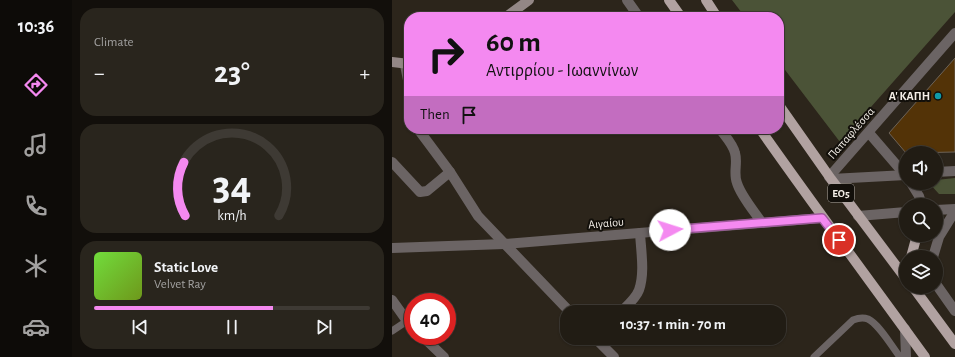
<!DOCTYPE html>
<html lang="en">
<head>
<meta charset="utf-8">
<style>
	body { margin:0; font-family:"Alegreya Sans",sans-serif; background:#29251d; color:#f1f3f6; height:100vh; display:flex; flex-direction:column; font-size:15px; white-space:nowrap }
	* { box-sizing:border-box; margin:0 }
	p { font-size:13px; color:#a2a1a0 }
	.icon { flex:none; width:22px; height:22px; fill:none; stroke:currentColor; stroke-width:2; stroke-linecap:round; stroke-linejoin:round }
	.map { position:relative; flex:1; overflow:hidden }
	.panel { display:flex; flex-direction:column; gap:8px; padding:8px; background:#120f0b; width:320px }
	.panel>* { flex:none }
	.top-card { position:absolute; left:12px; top:12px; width:380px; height:122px; border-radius:16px; box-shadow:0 1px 3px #0004,0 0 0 1px #3e3a34; background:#f489f0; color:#111; overflow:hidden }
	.fabs { position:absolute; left:507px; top:146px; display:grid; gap:8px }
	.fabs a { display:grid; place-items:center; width:44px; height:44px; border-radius:50%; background:#211c14; box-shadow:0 1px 3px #0004,0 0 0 1px #3e3a34; font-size:20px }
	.speed { position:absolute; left:12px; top:293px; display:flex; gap:8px; font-size:20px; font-weight:700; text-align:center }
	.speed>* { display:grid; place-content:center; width:52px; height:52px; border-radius:50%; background:#211c14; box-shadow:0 1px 3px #0004,0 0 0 1px #3e3a34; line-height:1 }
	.speed .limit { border:6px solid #d22; background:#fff; color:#111 }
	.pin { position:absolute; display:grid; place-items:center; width:34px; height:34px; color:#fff; margin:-17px; border:2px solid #fff; border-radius:50%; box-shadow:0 1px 4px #0007 }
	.me { position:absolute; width:44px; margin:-22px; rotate:85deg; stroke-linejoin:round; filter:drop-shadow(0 0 3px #0008) }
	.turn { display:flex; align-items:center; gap:14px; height:84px; padding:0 16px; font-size:18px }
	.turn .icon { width:52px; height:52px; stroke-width:2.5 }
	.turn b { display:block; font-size:28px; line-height:34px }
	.then { display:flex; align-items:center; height:38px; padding:0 16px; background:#0003; gap:8px; font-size:15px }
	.big { font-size:30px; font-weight:700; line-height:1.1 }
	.panel .tile { flex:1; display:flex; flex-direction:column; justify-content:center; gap:6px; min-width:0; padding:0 14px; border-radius:16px; background:#29251d }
	.panel .dial { align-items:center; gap:0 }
	.dial svg { height:104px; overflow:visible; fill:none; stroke:#3e3a34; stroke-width:7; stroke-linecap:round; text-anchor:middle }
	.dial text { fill:#f1f3f6; stroke:none }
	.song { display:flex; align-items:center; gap:12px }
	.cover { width:48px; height:48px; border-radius:6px; background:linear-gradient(135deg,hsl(100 70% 55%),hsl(80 70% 35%)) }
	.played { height:4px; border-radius:2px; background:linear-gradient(90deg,#f489f0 65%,#3e3a34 65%) }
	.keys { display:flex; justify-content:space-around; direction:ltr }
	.heat { display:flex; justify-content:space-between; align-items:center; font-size:22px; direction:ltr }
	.trip { position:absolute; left:168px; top:305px; width:226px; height:40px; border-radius:16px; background:#211c14; box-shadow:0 1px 3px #0004,0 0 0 1px #3e3a34; font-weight:700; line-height:40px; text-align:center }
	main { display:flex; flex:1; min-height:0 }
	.tab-bar { display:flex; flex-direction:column; width:72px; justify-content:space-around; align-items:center; background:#0d0b08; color:#a2a1a0 }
	.tab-bar .icon { width:28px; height:28px }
	.tab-bar .on { color:#f489f0 }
	.tab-bar b { font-size:18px; color:#f1f3f6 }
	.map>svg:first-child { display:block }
	.green { fill:#4b5337 }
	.building { fill:#533307; stroke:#6d6358 }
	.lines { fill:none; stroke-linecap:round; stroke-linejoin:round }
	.service { stroke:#6b6464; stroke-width:7 }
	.minor { stroke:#6b6464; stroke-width:10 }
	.tertiary { stroke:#6b6464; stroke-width:10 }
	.secondary { stroke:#938786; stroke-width:10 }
	.primary { stroke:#b1a2a1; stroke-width:10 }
	.route-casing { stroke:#9f599c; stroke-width:10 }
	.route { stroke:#f489f0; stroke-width:7 }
	.culture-dot { fill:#0f9aa8; stroke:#120f0a; stroke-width:1.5 }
	.labels { text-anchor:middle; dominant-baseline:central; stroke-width:4; stroke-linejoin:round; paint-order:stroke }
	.shield { fill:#120f0a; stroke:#b0aba5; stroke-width:1 }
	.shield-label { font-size:11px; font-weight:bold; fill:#f3eee7 }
	.poi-label { font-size:12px; font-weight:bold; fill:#f3eee7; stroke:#120f0a; text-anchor:end }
	.street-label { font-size:12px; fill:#f3eee7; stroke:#120f0a }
</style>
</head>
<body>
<main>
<nav class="tab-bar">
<b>10:36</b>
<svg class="icon on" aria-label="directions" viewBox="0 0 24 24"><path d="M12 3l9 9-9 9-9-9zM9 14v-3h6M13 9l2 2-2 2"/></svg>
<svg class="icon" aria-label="music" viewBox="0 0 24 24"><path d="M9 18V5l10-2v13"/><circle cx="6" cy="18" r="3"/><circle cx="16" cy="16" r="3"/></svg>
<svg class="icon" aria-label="phone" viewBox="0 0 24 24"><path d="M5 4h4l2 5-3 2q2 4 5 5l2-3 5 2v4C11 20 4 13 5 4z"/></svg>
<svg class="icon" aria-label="climate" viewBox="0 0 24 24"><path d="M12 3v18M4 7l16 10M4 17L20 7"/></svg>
<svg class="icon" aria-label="car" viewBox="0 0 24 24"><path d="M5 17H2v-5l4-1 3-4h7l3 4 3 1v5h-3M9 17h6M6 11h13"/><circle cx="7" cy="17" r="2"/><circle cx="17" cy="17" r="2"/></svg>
</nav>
<section class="panel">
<div class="tile"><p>Climate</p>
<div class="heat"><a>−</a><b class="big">23°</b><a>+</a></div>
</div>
<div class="tile dial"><svg viewBox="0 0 100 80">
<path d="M14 69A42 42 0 1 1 86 69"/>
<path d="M14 69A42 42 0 0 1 13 28" stroke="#f489f0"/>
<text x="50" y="56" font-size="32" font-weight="700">34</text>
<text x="50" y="72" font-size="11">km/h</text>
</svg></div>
<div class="tile">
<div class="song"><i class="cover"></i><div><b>Static Love</b><p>Velvet Ray</p></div></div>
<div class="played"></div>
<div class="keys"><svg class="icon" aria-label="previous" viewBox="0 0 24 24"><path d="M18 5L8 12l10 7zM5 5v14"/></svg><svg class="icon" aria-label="pause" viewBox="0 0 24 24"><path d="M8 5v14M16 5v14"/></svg><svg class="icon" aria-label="next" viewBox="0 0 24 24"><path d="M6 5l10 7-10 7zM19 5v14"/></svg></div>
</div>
</section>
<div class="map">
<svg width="563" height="357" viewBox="0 0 563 357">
	<rect width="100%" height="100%" fill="#2c251b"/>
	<g class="green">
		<path d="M340,0H563V12L448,142L387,62V17H353Z"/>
		<path d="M563,178V194H547L537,183H544V180Z"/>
	</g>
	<path class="building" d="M563,58V152L514,153L497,133Z"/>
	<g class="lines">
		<g class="service">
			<path d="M0,331L15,321"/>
			<path d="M422,357L461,320C466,318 471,317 476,319C488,325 500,347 508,357"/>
		</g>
		<g class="minor">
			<path d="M235,0L247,17"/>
			<path d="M13,65L17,85"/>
			<path d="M26,129L58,172L86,216L178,312"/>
			<path d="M328,129C333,136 341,144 343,153C346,163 341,173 345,183C349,196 362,211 370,223"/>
			<path d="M477,133L514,176"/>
			<path d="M0,162L28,192L35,191L58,172"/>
			<path d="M544,172L563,171"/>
			<path d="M437,177L563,33"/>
			<path d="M439,179L514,175"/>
			<path d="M519,183L527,196L530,205"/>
			<path d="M544,210L563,209"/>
			<path d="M466,216L514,212"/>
			<path d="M0,300L15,321L21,327"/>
			<path d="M229,312C235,306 244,298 247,290C253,273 249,251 248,233"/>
			<path d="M30,336L52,357"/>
			<path d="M203,338L222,357"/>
		</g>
		<g class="tertiary">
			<path d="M0,248L112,244L430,218"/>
			<path d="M541,257L547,237L563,211"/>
			<path d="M544,284L563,311"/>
			<path d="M513,329L514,357"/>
		</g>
		<g class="secondary">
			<path d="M114,17L137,0"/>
			<path d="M0,62L17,64"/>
		</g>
		<g class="primary">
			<path d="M277,0L289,17"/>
			<path d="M314,0L325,17"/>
			<path d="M387,105L439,179L514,279"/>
			<path d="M368,129C422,206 478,281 533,357"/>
			<path d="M519,257L525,235"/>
			<path d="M521,287L563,344"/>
		</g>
	</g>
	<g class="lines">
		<g class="route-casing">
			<path id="route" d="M278,230L430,218L447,240"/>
		</g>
		<use href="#route" class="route"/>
	</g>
	<circle class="culture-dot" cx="546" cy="96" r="4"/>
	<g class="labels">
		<rect class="shield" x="436" y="184" width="26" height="18" rx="3"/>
		<g class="shield-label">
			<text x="449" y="193">ΕΟ5</text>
		</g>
		<g class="poi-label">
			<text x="538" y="96">Α' ΚΑΠΗ</text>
		</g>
		<g class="street-label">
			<text transform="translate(459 133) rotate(-49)">Παπαφλέσσα</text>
			<text transform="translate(214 223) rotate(-5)">Αιγαίου</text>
		</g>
	</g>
</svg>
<div class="fabs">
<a><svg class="icon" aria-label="sound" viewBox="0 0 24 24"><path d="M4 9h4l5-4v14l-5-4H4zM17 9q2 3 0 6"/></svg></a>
<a><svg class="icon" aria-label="search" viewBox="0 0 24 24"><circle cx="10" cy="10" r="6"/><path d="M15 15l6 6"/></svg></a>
<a><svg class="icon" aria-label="layers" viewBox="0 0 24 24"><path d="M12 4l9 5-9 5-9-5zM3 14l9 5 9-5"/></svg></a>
</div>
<div class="speed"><div class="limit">40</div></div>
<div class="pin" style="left:447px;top:240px;background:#d93025"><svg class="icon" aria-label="arrive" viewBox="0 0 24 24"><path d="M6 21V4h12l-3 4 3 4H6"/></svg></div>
<svg class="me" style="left:278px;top:230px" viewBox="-20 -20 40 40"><circle r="19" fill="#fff"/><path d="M0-13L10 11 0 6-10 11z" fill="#f489f0"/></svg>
<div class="trip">10:37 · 1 min · 70 m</div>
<div class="top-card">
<div class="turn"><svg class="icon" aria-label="right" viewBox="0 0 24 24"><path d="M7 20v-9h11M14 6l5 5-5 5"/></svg><div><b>60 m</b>Αντιρρίου - Ιωαννίνων</div></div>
<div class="then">Then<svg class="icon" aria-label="arrive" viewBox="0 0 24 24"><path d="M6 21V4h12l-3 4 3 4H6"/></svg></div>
</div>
</div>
</main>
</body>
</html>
